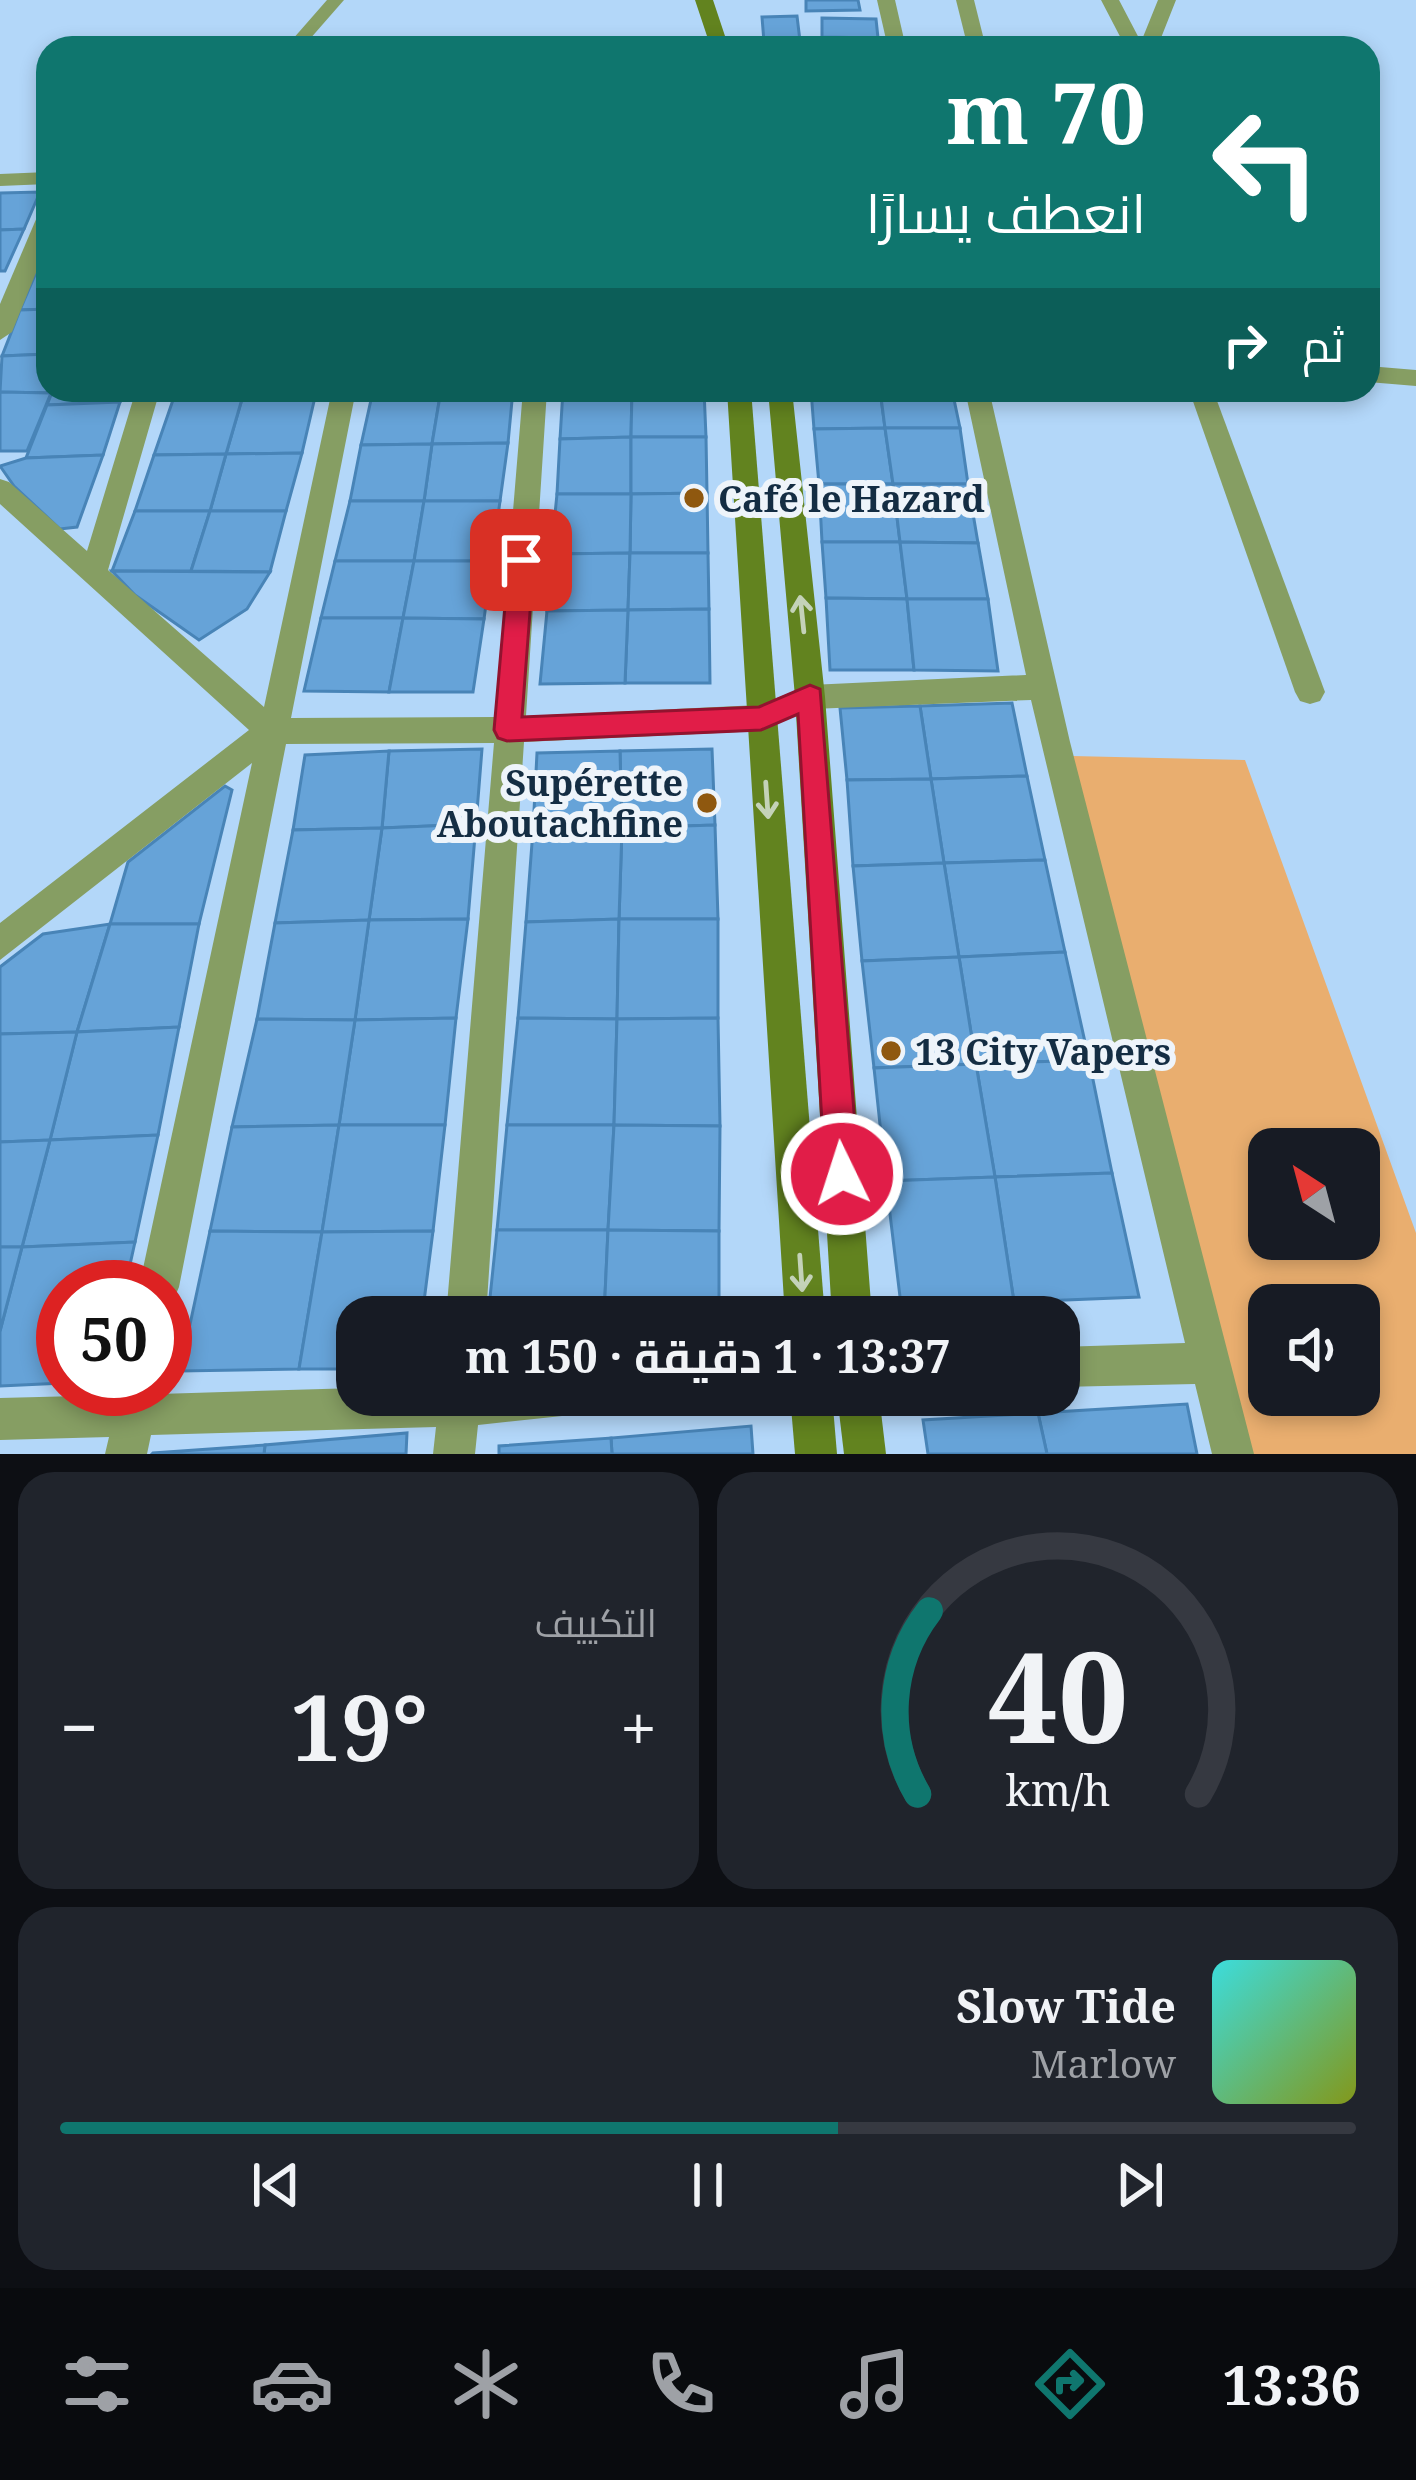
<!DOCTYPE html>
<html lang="ar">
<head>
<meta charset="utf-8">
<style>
	body { margin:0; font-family:"Noto Serif",Cairo,serif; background:#20242c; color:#f1f3f6; direction:rtl; height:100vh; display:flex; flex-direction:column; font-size:45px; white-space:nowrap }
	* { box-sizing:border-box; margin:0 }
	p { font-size:39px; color:#9ea1a6 }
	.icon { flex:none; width:66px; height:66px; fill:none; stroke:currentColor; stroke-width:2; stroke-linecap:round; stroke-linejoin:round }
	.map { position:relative; height:1454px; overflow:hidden; direction:ltr }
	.side { display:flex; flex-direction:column; gap:18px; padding:18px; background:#0d0f14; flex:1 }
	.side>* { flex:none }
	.banner { position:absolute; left:36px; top:36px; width:1344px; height:366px; border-radius:36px; box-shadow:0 6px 18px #0003; direction:rtl; background:#0f766e; color:#fff; overflow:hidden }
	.needle { width:78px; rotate:324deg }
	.buttons { position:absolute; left:1248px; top:1128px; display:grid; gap:24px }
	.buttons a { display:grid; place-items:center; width:132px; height:132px; border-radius:24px; background:#171b24; box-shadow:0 6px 18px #0003; font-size:60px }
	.speed { position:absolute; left:36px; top:1260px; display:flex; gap:24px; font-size:60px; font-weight:700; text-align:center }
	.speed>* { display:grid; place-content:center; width:156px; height:156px; border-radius:50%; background:#171b24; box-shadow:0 6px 18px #0003; line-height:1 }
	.speed .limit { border:18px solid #d22; background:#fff; color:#111 }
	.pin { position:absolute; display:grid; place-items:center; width:102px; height:102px; color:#fff; margin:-51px; border-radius:24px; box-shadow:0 6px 18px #0006 }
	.me { position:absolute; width:132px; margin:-66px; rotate:356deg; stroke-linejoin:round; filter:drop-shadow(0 0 9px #0008) }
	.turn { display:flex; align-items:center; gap:42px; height:252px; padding:0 36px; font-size:54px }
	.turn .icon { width:156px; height:156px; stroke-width:2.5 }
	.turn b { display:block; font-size:84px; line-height:102px }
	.then { display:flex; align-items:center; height:114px; padding:0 36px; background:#0003; gap:24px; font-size:45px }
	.big { font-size:90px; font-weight:700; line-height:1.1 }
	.side .tile { flex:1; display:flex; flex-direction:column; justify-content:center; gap:18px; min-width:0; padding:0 42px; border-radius:36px; background:#20242c }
	.side .dial { align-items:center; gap:0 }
	.dial svg { height:312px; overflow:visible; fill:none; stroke:#363941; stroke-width:7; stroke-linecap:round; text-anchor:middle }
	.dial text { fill:#f1f3f6; stroke:none }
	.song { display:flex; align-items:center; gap:36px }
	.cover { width:144px; height:144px; border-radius:18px; background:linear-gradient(135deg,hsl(180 70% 55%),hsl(70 70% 35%)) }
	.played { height:12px; border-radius:6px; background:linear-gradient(90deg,#0f766e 60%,#363941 60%) }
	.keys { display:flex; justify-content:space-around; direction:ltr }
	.heat { display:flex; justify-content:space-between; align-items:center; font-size:66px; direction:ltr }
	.side .tiles { flex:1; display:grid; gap:18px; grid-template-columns:1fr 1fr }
	.tile:last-child { grid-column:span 2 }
	.trip { position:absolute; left:336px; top:1296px; width:744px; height:120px; border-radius:36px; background:#171b24; box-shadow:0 6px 18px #0003; font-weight:700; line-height:120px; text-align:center; direction:rtl }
	.menu { display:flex; height:192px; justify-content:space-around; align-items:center; background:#090b0e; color:#9ea1a6 }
	.menu .icon { width:84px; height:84px }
	.menu .selected { color:#0f766e }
	.menu b { font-size:54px; color:#f1f3f6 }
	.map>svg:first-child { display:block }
	.green { fill:#e9ae6f; fill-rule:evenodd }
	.building { fill:#66a3d8; stroke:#4884b7; stroke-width:3 }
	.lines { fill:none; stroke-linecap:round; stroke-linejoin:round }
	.lane { fill:#869e63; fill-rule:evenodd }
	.street { fill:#869e63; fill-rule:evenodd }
	.secondary { fill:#62831f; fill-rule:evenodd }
	.oneway { stroke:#c4d2b8 }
	.route { fill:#e11d48; stroke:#92132f; stroke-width:3 }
	.poi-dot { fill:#8f580f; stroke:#eef4fa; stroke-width:4.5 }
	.labels { text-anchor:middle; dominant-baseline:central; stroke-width:12; stroke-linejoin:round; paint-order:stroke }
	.poi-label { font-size:36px; font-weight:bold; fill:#142d43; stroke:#eef4fa; text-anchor:start }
</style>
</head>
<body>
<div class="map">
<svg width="1416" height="1454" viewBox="0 0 1416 1454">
	<rect width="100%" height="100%" fill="#b3d7f9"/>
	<path class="green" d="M1072,756L1245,760L1416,1233V1454H1237ZM1269,1149H1359V1239H1269ZM1269,1305H1359V1395H1269Z"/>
	<g class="building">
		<path d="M806,0H858L860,10L806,11Z"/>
		<path d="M797,16L800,41L764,42L762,17Z"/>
		<path d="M822,18L876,19L878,38L822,37Z"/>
		<path d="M40,192L24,229L0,230V193Z"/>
		<path d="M24,229L5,271H0V230Z"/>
		<path d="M38,268H48V309L20,310Z"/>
		<path d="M48,309V354L2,356L20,310Z"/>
		<path d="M48,354L51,393L0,392L2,356Z"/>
		<path d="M53,390H124L120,402L47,405Z"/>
		<path d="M176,390H244L242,399L173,400Z"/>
		<path d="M244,390H316L315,397L242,399Z"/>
		<path d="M441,390L432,444L361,445L373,391Z"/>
		<path d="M441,390H513L508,443L432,444Z"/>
		<path d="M563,390H632L631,437L560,439Z"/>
		<path d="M632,390H704L706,437H631Z"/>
		<path d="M811,390H880L885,428L814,429Z"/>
		<path d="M880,390H952L960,428H885Z"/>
		<path d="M0,392L51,393L27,451H0Z"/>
		<path d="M315,397L302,453L226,454L242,399Z"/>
		<path d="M242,399L226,454L154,455L173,400Z"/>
		<path d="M120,402L103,455L26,458L47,405Z"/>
		<path d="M885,428L893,484H819L814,429Z"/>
		<path d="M885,428H960L968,484H893Z"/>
		<path d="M631,437V494H557L560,439Z"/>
		<path d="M631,437H706L707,493L631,494Z"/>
		<path d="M508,443L500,501H424L432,444Z"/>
		<path d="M432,444L424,501H350L361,445Z"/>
		<path d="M302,453L286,511H210L226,454Z"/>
		<path d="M226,454L210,511H135L154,455Z"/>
		<path d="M103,455L77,527L60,529L14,486L0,466L26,458Z"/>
		<path d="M819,484H893L900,542H822Z"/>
		<path d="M893,484H968L978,543L900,542Z"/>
		<path d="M707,493L708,553H630L631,494Z"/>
		<path d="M557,494H631L630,553L551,554Z"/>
		<path d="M350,501H424L414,561H335Z"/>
		<path d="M424,501H500L492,561H414Z"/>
		<path d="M135,511H210L191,571H112Z"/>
		<path d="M210,511H286L270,572L191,571Z"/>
		<path d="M822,542H900L907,599L826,598Z"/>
		<path d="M900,542L978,543L988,599H907Z"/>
		<path d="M630,553L628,610L547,611L551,554Z"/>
		<path d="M630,553H708L709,609L628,610Z"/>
		<path d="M335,561H414L403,618H321Z"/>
		<path d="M414,561H492L484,619L403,618Z"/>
		<path d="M112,571L270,572L247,609L199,640L135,595Z"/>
		<path d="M826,598L907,599L914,670H830Z"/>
		<path d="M907,599H988L998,671L914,670Z"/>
		<path d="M709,609L710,683H625L628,610Z"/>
		<path d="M628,610L625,683L540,684L547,611Z"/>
		<path d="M321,618H403L389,692L304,691Z"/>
		<path d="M403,618L484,619L473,692H389Z"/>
		<path d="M1012,703L1027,776L931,779L920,706Z"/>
		<path d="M920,706L931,779L847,780L840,708Z"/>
		<path d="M482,749L476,824L382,828L389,751Z"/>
		<path d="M712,749L715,825L622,828L620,751Z"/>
		<path d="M389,751L382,828L293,830L305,755Z"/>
		<path d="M620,751L622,828L533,830L537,753Z"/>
		<path d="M1027,776L1045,860L944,863L931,779Z"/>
		<path d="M931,779L944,863L853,866L847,780Z"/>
		<path d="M225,786L232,790L199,924H110L128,862Z"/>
		<path d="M476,824L468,919L369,920L382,828Z"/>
		<path d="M715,825L718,919H619L622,828Z"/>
		<path d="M382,828L369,920L275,923L293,830Z"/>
		<path d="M622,828L619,919L526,922L533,830Z"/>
		<path d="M1045,860L1065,952L959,957L944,863Z"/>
		<path d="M944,863L959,957L862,961L853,866Z"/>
		<path d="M468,919L456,1018L355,1020L369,920Z"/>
		<path d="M619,919L617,1019L518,1018L526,922Z"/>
		<path d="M619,919H718V1018L617,1019Z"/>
		<path d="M369,920L355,1020L257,1019L275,923Z"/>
		<path d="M110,924L77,1032L0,1034V967L43,934Z"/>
		<path d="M110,924H199L179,1027L77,1032Z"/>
		<path d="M1065,952L1089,1060L976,1064L959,957Z"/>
		<path d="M959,957L976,1064L874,1068L862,961Z"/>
		<path d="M456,1018L445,1125H339L355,1020Z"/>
		<path d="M518,1018L617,1019L614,1125H507Z"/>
		<path d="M718,1018L720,1126L614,1125L617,1019Z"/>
		<path d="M257,1019L355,1020L339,1125L232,1127Z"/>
		<path d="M179,1027L158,1135L50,1140L77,1032Z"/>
		<path d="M77,1032L50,1140L0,1142V1034Z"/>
		<path d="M1089,1060L1112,1173L995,1177L976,1064Z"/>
		<path d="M976,1064L995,1177L886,1181L874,1068Z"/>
		<path d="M339,1125L322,1232L210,1231L232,1127Z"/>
		<path d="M339,1125H445L433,1231L322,1232Z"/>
		<path d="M507,1125H614L608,1230H497Z"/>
		<path d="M614,1125L720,1126L719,1231L608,1230Z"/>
		<path d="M158,1135L135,1242L22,1247L50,1140Z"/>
		<path d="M50,1140L22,1247H0V1142Z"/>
		<path d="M1112,1173L1139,1297L1014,1302L995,1177Z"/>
		<path d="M995,1177L1014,1302L901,1305L886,1181Z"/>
		<path d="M497,1230H608L604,1317H488Z"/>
		<path d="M608,1230L719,1231V1317H604Z"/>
		<path d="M210,1231L322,1232L299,1369L180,1371Z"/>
		<path d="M433,1231L422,1317H357V1369H299L322,1232Z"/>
		<path d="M135,1242L125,1287H63V1383L0,1386V1331L22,1247Z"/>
		<path d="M0,1247H22L0,1331Z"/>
		<path d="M1187,1404L1197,1454H1047L1038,1413Z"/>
		<path d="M1038,1413L1047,1454H928L923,1420Z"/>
		<path d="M751,1426L753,1454H612L611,1438Z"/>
		<path d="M407,1433L406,1454H264L265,1445Z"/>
		<path d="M611,1438L612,1454H499V1446Z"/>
		<path d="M265,1445L264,1454H152L153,1453Z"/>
	</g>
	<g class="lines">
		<path class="lane" d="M327,0H344L302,48H285Z"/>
		<g class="street">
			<path d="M877,0H895L906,48H888Z"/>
			<path d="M956,0H974L986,48H968Z"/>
			<path d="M1101,0H1119L1141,42L1158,0H1176L1157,48H1126Z"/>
			<path d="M48,172V184L0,186V174Z"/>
			<path d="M48,210V243L12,332L0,340V304L37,217Z"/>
			<path d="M1368,366L1416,370V386L1368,382Z"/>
			<path d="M136,390H160L108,570L264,707L332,390H356L291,718L496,717L523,390H547L526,716L759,705L810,685L1026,675L965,390H989L1070,742L1254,1454H1212L1195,1384L1059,1387V1347L1185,1343L1031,700L812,709L761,731L524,742L486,1317H446L494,743L286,744L179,1287L173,1301L165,1304V1287H139L252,763L0,960V923L249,730L0,504V479L9,482L87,551Z"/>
			<path d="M1189,390H1213L1325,692L1320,701L1310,704L1300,701L1295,692Z"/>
			<path d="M357,1388V1395H583L577,1410L562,1416L478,1425L475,1454H433L436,1427L151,1435L147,1454H105L109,1437L0,1440V1398L117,1395L119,1389H159V1394Z"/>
		</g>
		<g class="secondary">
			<path d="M695,0H713L729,48H711Z"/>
			<path d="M727,390H751L825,1317H785Z"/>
			<path d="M768,390H792L825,697L872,1317H832L795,697Z"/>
			<path d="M790,1395H832L837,1454H795Z"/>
			<path d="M837,1395H879L886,1454H844Z"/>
		</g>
	</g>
	<defs><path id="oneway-shaft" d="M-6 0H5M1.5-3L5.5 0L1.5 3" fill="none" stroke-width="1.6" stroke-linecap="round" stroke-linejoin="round" transform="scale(3)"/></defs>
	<g class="oneway">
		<use href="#oneway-shaft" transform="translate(802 614) rotate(-96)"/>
		<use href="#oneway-shaft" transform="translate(767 800) rotate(86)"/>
		<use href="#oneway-shaft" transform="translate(801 1273) rotate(86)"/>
	</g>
	<path class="route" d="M521,550L534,560L522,717L759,707L810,685L820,689L859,1174L854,1186L842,1191L830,1186L825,1174L798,714L761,730L507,741L498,738L494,730L509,560Z"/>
	<g class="poi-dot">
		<circle cx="694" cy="498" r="12"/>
		<circle cx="707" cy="803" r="12"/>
		<circle cx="891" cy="1051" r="12"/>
	</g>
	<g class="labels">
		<g class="poi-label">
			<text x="718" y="498">Café le Hazard</text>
			<text x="683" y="782" text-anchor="end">Supérette<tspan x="683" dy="41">Aboutachfine</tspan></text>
			<text x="915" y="1051">13 City Vapers</text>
		</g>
	</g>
</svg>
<div class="buttons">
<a><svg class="needle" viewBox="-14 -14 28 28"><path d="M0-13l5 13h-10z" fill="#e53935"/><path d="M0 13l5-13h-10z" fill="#9ea1a6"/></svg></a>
<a><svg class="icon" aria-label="sound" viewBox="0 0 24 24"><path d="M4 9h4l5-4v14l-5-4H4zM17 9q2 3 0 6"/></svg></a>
</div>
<div class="speed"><div class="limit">50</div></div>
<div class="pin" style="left:521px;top:560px;background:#d93025"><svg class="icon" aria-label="arrive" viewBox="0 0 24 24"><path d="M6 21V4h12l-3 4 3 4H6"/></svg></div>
<svg class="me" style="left:842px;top:1174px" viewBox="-20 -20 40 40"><circle r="17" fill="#e11d48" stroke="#fff" stroke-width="3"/><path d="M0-11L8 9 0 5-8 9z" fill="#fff"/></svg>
<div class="trip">13:37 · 1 دقيقة · 150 m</div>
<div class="banner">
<div class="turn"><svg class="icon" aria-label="left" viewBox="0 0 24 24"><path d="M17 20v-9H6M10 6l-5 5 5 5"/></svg><div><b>70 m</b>انعطف يسارًا</div></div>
<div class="then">ثم<svg class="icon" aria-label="right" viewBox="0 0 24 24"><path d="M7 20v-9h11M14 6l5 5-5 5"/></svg></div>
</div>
</div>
<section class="side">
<div class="tiles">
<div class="tile dial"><svg viewBox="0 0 100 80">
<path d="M14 69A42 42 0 1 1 86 69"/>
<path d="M14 69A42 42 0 0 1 17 22" stroke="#0f766e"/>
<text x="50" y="56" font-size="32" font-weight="700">40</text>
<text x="50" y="72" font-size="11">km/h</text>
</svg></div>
<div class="tile"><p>التكييف</p>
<div class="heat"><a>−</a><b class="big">19°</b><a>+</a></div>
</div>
<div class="tile">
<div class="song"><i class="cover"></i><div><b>Slow Tide</b><p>Marlow</p></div></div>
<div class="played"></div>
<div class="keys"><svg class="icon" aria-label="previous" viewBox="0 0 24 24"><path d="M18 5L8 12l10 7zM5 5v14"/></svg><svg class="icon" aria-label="pause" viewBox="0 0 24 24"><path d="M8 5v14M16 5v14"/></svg><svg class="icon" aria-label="next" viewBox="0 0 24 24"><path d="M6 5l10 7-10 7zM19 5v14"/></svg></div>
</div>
</div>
</section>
<nav class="menu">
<b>13:36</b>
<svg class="icon selected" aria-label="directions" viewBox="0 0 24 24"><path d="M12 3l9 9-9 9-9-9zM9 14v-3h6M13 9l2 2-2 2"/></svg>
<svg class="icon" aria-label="music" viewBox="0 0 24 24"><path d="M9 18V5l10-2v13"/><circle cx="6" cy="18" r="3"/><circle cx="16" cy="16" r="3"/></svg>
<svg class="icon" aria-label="phone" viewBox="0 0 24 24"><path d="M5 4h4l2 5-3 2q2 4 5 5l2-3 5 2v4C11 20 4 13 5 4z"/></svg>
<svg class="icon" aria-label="climate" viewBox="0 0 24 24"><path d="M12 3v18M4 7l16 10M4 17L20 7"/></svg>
<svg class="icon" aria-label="car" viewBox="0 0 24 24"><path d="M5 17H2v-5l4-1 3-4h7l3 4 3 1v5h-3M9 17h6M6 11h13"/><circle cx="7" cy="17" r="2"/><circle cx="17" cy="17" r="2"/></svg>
<svg class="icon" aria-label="filters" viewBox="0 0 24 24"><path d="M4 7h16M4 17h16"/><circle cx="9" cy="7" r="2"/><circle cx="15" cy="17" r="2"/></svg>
</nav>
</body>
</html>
